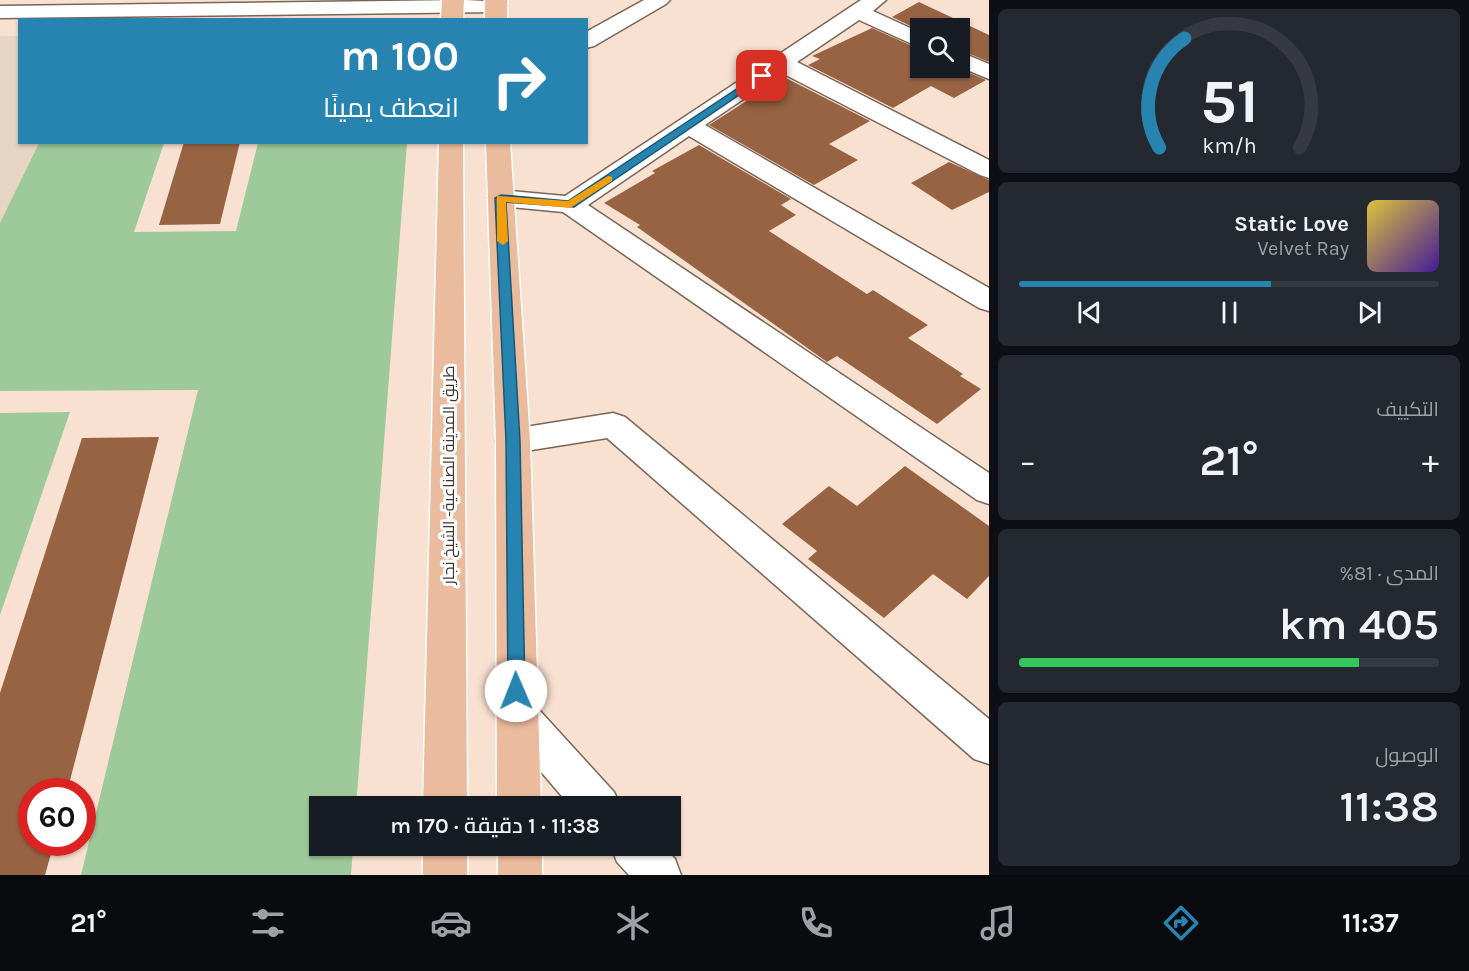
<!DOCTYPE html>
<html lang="ar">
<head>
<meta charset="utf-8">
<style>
	body { margin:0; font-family:Karla,Cairo,sans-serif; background:#242831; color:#f1f3f6; direction:rtl; height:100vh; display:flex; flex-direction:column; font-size:22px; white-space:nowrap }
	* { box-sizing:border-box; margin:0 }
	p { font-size:20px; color:#9ea1a6 }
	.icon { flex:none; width:33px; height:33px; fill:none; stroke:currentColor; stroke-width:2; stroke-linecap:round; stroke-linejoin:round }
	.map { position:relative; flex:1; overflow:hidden; direction:ltr }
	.sheet { display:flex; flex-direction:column; gap:9px; padding:9px; background:#0d0f14; width:480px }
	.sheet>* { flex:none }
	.hud { position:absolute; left:18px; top:18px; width:570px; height:126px; border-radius:0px; box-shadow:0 2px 4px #0004; direction:rtl; background:#2784b1; color:#fff; overflow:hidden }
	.tools { position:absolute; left:910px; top:18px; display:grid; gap:12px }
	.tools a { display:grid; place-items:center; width:60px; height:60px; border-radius:0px; background:#171b24; box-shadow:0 2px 4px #0004; font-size:30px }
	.speed { position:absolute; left:18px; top:778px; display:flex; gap:12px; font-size:30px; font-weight:700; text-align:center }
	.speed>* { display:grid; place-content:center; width:78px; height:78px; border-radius:50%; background:#171b24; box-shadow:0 2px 4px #0004; line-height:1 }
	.speed .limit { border:9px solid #d22; background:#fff; color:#111 }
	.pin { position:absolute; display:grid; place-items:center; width:51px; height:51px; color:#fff; margin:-26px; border-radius:12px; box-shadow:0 3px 9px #0006 }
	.me { position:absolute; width:66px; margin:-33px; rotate:359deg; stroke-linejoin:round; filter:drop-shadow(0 0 4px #0008) }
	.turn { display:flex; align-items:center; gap:21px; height:126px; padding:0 30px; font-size:27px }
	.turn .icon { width:78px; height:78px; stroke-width:2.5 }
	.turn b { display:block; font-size:42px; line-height:51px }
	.big { font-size:45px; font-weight:600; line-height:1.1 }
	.sheet .widget { flex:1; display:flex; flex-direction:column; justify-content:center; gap:9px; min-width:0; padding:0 21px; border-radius:9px; background:#242831 }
	.sheet .dial { align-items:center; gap:0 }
	.dial svg { height:156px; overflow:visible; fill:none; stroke:#363941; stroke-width:7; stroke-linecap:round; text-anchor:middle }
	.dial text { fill:#f1f3f6; stroke:none }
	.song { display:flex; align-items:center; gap:18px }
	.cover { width:72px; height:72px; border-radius:9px; background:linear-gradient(135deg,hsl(50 70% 55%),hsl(260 70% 35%)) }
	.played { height:6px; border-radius:3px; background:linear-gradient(90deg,#2784b1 60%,#363941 60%) }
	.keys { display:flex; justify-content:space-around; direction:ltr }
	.heat { display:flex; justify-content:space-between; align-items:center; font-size:33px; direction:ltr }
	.charge { height:9px; border-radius:4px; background:linear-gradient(90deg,#34c759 81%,#363941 0) }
	.trip { position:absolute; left:309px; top:796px; width:372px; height:60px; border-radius:0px; background:#171b24; box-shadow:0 2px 4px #0004; font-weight:600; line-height:60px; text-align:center; direction:rtl }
	.dock { display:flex; height:96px; justify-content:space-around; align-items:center; background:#090b0e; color:#9ea1a6 }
	.dock .icon { width:42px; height:42px }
	.dock .current { color:#2784b1 }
	.dock b { font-size:27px; color:#f1f3f6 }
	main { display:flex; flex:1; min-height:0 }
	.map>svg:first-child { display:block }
	.education { fill:#e7d6c4 }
	.green { fill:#9ec99b }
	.building { fill:#986343 }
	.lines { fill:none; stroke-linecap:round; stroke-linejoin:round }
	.street-casing { stroke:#7a6557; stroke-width:3 }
	.primary-casing { stroke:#fff; stroke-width:3 }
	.street { fill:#fff; fill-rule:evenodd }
	.primary { fill:#ebbb9d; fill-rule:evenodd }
	.route { fill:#2784b1; stroke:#195673; stroke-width:1.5 }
	.slow { fill:#f59e0b }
	.labels { text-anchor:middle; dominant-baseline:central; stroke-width:6; stroke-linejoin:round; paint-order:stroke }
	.street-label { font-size:16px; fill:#3f362f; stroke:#fff }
</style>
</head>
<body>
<main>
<section class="sheet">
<div class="widget dial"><svg viewBox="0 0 100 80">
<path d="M14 69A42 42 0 1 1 86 69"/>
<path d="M14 69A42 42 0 0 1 27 13" stroke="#2784b1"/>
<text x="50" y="56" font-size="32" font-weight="700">51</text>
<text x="50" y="72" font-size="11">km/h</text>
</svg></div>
<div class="widget">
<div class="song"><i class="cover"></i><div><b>Static Love</b><p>Velvet Ray</p></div></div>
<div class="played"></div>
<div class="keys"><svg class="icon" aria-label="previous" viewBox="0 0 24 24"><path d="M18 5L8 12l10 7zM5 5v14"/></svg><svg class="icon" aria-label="pause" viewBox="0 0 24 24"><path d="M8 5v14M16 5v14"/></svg><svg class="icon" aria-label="next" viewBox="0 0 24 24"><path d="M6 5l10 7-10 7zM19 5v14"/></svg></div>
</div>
<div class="widget"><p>التكييف</p>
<div class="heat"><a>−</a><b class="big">21°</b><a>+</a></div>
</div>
<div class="widget"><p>المدى · 81%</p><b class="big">405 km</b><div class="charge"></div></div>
<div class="widget"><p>الوصول</p><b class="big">11:38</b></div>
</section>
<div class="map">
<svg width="989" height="875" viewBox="0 0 989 875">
	<rect width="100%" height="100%" fill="#f9e1d1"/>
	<path class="education" d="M0,36H19L20,142L39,143L0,223Z"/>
	<g class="green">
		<path d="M39,143H164L134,232L236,231L258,143H407L356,807H320V846H353L351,875H81L198,390L0,391V223Z"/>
		<path d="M70,412L0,615V413Z"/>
	</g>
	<g class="building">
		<path d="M919,2L989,35V62L960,50V28H921V31L892,17Z"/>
		<path d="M872,28L921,50V68H958L986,80L954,98L931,86L893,108L808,65L820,59L812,56Z"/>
		<path d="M784,77L870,121L829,144L858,160L814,185L709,125Z"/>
		<path d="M184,142H240L220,224L159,225Z"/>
		<path d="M699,145L791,199L781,205L796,215L769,231L867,294L873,290L928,325L908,338L963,374L960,376L981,389L937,424L837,356L827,362L637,227L640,225L604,203L655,173L652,171Z"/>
		<path d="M949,162L989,180V192L952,210L911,183Z"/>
		<path d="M159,437L67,792H32V843H54L45,875H0V693L82,438Z"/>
		<path d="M905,466L989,526V576L967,599L933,574L884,618L808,559L817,551L782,524L829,486L857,506Z"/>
	</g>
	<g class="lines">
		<g class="street-casing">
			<g id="street">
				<path d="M466,0L503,2L507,6L503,10L496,12L0,18V6Z"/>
				<path d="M644,0H670L666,4L594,46L586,48V32Z"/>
				<path d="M861,0H886L873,11L921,33V48L859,20L797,62L989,160V178L980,175L782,73L705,125L989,288V311L979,308L689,136L588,205L989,473V504L977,500L563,212L501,206L492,204L488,198L492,192L501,190L565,196Z"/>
				<path d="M960,52L989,64V79L960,67Z"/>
				<path d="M613,413L625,417L989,719V764L974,759L607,438L513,453L501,450L496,441L501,432L513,429Z"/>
				<path d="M517,695L531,701L614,792L621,807H571L503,727L497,714L503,701Z"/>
				<path d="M611,846H663L675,859L681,875H629L617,862Z"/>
			</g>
		</g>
		<g class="primary-casing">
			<g id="primary">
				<path d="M442,0H464L463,20H441Z"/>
				<rect x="485" y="0" width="22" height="20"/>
				<path d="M439,142H463L467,807H423Z"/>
				<path d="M486,142H510L530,441L541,807H497L496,441Z"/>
				<rect x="423" y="846" width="44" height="29"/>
				<rect x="498" y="846" width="44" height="29"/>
			</g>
		</g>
		<use href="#street" class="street"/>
		<use href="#primary" class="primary"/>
	</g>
	<path class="route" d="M759,74L767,76L574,207L506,202L520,441L525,691L522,696L516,698L511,696L508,691L506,441L495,198L501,195L568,201Z"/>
	<path class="slow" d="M608,176L612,177V181L570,208L506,202L508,241L503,245L497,241V196L568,201Z"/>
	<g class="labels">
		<g class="street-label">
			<text transform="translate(448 475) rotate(-90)">طريق المدينة الصناعية- الشيخ نجار</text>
		</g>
	</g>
</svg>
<div class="tools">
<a><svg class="icon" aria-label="search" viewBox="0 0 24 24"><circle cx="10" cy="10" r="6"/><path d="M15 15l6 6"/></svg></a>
</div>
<div class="speed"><div class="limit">60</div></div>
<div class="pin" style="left:762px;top:76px;background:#d93025"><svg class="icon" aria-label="arrive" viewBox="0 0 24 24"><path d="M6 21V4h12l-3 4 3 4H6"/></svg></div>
<svg class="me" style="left:516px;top:691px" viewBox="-20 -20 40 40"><circle r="19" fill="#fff"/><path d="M0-13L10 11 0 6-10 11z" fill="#2784b1"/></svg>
<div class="trip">11:38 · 1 دقيقة · 170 m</div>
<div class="hud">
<div class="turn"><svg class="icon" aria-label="right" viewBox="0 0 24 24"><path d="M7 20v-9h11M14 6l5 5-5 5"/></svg><div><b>100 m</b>انعطف يمينًا</div></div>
</div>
</div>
</main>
<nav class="dock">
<b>11:37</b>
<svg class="icon current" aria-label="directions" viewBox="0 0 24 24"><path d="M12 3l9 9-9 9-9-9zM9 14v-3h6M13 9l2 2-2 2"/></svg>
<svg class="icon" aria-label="music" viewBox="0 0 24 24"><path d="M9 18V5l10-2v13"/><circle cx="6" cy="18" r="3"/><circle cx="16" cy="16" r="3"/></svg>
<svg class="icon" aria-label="phone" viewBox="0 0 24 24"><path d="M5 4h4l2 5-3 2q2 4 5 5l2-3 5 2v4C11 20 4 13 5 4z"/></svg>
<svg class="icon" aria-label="climate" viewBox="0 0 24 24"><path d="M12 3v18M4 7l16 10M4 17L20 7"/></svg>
<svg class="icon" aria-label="car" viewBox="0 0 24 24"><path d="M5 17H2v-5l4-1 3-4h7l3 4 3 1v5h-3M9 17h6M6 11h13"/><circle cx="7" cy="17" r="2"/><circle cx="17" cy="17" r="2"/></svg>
<svg class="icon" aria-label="filters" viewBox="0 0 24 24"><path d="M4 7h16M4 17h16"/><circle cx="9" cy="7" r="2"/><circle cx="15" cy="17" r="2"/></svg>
<b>21°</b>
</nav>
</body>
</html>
